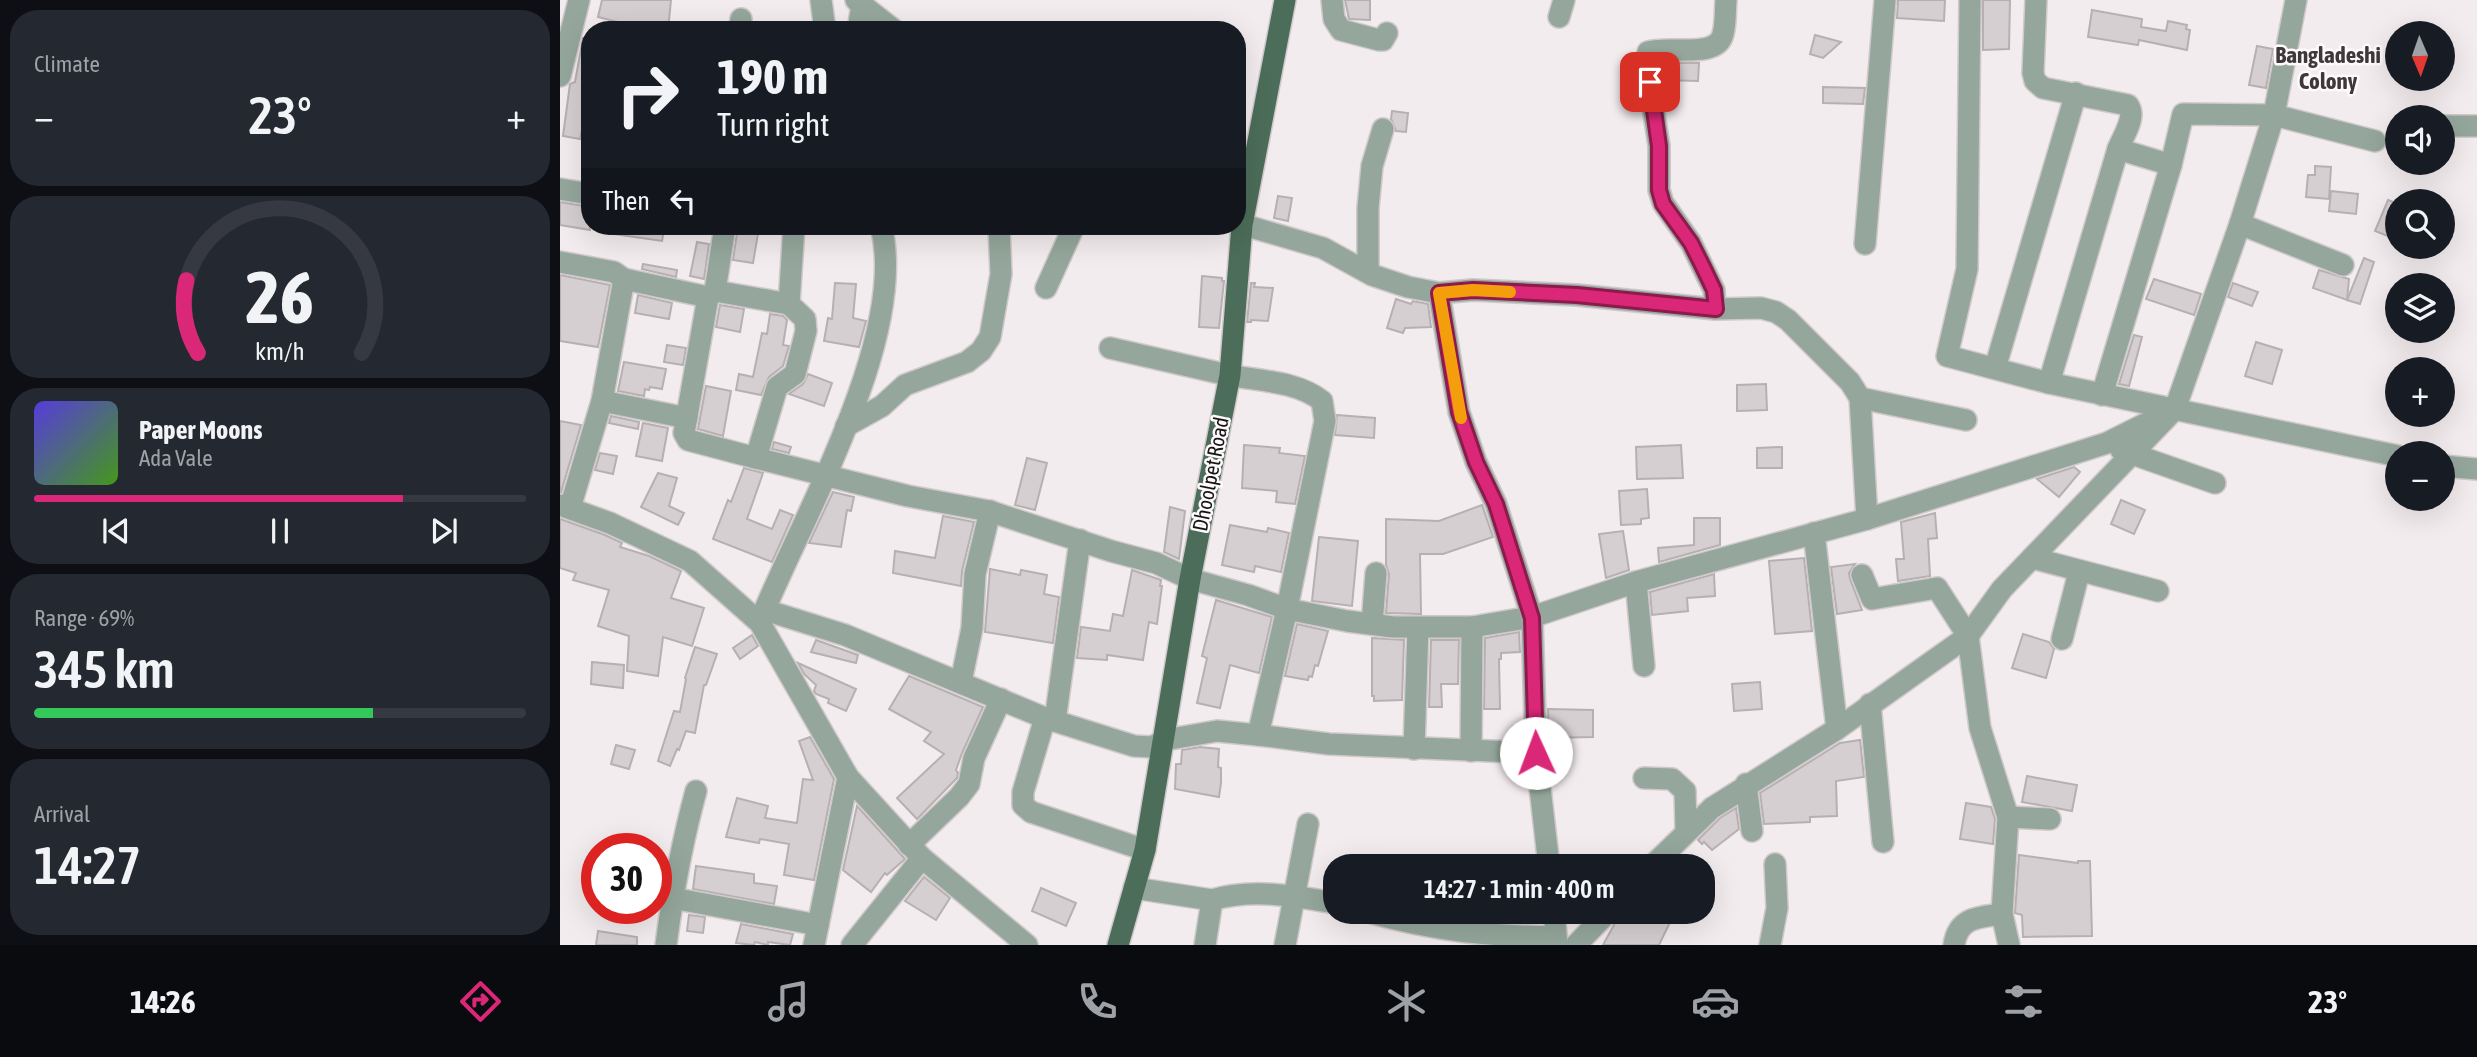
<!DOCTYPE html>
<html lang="en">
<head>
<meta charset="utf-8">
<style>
	body { margin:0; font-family:"Asap Condensed",sans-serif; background:#242831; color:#f1f3f6; height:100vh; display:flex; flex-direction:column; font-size:26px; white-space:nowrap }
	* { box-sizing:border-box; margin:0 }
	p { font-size:23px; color:#9ea1a6 }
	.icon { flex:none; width:38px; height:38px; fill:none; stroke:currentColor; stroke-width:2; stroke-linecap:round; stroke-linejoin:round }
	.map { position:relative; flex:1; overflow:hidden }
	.side { display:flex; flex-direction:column; gap:10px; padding:10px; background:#0d0f14; width:560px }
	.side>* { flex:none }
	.top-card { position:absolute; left:21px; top:21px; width:665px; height:214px; border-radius:28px; box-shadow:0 7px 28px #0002; background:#171b24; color:#f1f3f6; overflow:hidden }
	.needle { width:46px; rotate:178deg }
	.fabs { position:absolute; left:1825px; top:21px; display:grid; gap:14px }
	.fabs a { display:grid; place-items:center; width:70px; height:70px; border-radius:50%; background:#171b24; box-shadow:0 7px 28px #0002; font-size:35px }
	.speed { position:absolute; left:21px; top:833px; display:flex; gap:14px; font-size:35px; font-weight:700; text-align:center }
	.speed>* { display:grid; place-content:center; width:91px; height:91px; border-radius:50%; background:#171b24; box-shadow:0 7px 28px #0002; line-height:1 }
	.speed .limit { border:10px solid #d22; background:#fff; color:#111 }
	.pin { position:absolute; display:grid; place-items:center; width:60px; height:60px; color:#fff; margin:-30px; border-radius:14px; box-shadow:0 4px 10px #0006 }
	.me { position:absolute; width:77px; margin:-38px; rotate:358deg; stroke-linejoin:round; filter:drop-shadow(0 0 5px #0008) }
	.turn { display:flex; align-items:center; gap:24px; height:147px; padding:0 21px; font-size:32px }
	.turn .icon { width:91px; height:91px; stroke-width:2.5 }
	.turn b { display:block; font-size:49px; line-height:60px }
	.then { display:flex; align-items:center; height:66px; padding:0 21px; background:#0003; gap:14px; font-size:26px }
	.big { font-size:52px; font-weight:600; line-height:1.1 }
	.side .tile { flex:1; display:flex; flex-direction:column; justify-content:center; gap:10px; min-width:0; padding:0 24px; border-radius:28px; background:#242831 }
	.side .dial { align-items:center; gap:0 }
	.dial svg { height:182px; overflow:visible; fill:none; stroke:#363941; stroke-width:7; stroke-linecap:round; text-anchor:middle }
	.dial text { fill:#f1f3f6; stroke:none }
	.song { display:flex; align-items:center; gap:21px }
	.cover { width:84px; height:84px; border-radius:10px; background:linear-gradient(135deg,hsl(250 70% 55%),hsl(100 70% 35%)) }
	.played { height:7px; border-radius:4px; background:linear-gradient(90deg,#db2777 75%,#363941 75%) }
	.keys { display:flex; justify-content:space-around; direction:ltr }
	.heat { display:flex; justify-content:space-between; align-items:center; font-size:38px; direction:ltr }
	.charge { height:10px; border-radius:5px; background:linear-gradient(90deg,#34c759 69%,#363941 0) }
	.trip { position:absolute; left:763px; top:854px; width:392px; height:70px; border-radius:28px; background:#171b24; box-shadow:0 7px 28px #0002; font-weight:600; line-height:70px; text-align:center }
	.tabs { display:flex; height:112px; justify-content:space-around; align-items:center; background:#090b0e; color:#9ea1a6 }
	.tabs .icon { width:49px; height:49px }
	.tabs .active { color:#db2777 }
	.tabs b { font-size:32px; color:#f1f3f6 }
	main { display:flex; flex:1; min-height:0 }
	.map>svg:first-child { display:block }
	.building { fill:#d6cfd1; stroke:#b7b0b2; stroke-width:2 }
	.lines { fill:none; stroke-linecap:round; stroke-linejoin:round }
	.minor-casing { stroke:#d0c9cb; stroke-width:24 }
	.major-casing { stroke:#d0c9cb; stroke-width:24 }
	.minor { stroke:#95a79c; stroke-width:21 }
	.major { stroke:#4c6d59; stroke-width:21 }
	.route-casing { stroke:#8e194d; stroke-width:18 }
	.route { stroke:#db2777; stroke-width:12 }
	.slow { stroke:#f59e0b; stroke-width:12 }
	.labels { text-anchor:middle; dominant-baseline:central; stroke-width:5; stroke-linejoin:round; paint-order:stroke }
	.street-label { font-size:21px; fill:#161415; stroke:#fefafb }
	.neighbourhood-label { font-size:23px; font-weight:bold; fill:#3e383a; stroke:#fefafb }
</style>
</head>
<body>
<main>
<section class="side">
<div class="tile"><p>Climate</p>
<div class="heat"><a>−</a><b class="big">23°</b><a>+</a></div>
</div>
<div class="tile dial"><svg viewBox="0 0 100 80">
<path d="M14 69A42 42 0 1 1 86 69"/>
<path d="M14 69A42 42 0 0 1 9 37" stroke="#db2777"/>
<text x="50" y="56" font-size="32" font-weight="700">26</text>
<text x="50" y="72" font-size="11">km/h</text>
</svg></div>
<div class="tile">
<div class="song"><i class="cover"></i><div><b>Paper Moons</b><p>Ada Vale</p></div></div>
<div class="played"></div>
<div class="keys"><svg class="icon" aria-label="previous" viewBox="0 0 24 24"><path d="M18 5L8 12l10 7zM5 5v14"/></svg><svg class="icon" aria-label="pause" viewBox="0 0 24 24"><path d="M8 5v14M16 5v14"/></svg><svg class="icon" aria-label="next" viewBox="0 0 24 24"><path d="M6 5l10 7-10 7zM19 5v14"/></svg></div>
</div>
<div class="tile"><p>Range · 69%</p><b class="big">345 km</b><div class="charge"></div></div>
<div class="tile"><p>Arrival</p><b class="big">14:27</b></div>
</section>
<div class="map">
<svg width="1917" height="945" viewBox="0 0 1917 945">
	<rect width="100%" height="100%" fill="#f3ecee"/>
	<g class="building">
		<path d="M42,0H111L108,30H77L78,27L38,17Z"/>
		<path d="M785,0H810V20L789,19Z"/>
		<path d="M1338,0H1385L1384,21L1337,18Z"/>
		<path d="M1423,0H1450L1449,49L1423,50Z"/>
		<path d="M1532,10L1582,19L1581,27L1606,31L1608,21L1627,25L1626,29L1630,30L1627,50L1579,40L1578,45L1528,37Z"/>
		<path d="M1255,35L1281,42L1263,58L1250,54Z"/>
		<path d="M23,38H30V111H26L20,139L3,136L10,84L15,82Z"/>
		<path d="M1697,46L1713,49L1706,88L1689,85Z"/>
		<path d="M1103,63H1139L1138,81L1102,80Z"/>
		<path d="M1263,87L1305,88L1303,104L1263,103Z"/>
		<path d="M832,111L848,113L846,132L836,131L831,119Z"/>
		<path d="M1755,166L1771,167L1769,199L1746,197L1748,175H1755Z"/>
		<path d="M1771,191L1798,194L1796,214L1769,211Z"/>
		<path d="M718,196L732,198L728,221L714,218Z"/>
		<path d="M1828,200L1838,204V240L1815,231Z"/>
		<path d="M0,202L30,207V230L0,225Z"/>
		<path d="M54,226H105L102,241L53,234Z"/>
		<path d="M178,226L199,228L193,263L173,260Z"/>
		<path d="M137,242L149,244L144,279L130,276Z"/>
		<path d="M1804,258L1814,262L1800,304L1787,300Z"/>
		<path d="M83,264L117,270L116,277L82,269Z"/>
		<path d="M1759,270L1789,279L1787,300L1753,288Z"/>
		<path d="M0,275L50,285L38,347L0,341Z"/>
		<path d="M642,276L662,278V281H664L659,328L639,327Z"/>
		<path d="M1594,279L1641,294L1634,315L1586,299Z"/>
		<path d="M275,283L296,284L293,318L306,321L299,347L264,341L268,318L272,319Z"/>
		<path d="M691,283H695L694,287L713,288L708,321L691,320V322H687Z"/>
		<path d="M1673,283L1698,292L1692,306L1668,297Z"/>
		<path d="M78,295L112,303L109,319L75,313Z"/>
		<path d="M836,299L851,304L853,301L868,304L871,327L845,328L843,333L827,328Z"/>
		<path d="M160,305L184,309L180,332L156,327Z"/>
		<path d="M210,314L223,316L227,320L223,345L229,346L223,366L209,377L201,395L176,390L179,374L193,377L202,333L207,334Z"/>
		<path d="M1574,335L1582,337L1569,386L1559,384Z"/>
		<path d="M1696,342L1722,350L1712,384L1685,376Z"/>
		<path d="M107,345L126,348L123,365L104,362Z"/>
		<path d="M64,362L106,369L102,389L90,387L89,390L85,389L84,396L58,391Z"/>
		<path d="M248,374L272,383L264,406L229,394L243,384Z"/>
		<path d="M1206,384L1207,410L1177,411V385Z"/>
		<path d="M146,386L171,391L163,436L138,429Z"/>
		<path d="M777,415L815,418L814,438L775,435Z"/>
		<path d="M51,416L79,422L78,429L49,423Z"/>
		<path d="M0,421L21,425L1,492H0Z"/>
		<path d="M83,423L108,428L102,461L76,456Z"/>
		<path d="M214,442L231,447L229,453L212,449Z"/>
		<path d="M684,445L720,448L719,453L745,456L735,504L716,502L717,491L682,488Z"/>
		<path d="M1121,445L1123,478L1077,479L1076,447Z"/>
		<path d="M1222,447V468H1197V448Z"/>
		<path d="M40,453L57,456L53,474L35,470Z"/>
		<path d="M467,458L487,463L475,510L455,505Z"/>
		<path d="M1514,467L1520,472L1499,497L1477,479Z"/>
		<path d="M184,468L203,473L187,519L212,529L220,510L233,515L212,562L153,539L168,500L171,502Z"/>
		<path d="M98,473L117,478L109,506L124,513L118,525L81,507Z"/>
		<path d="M1087,489L1089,518L1081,519V524L1061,525L1059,491Z"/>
		<path d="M273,492L294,497L291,511L287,510L281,547L249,543Z"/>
		<path d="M1561,500L1585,510L1574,534L1551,524Z"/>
		<path d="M922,505L933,537L883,554H860L861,614L826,613L829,574L826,565V519L879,521Z"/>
		<path d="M610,507L625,511L619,559L604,552Z"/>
		<path d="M1375,513L1377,538L1368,539L1370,576L1338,581L1336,559H1344L1341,522Z"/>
		<path d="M383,516L414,522L402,571L401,586L333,573L335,551L375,558Z"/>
		<path d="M1134,518H1160V545L1099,562L1098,548L1134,545Z"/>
		<path d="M0,519L45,535L62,543L60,547L89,556L121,571L111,598L144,608L132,646L103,637L98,676L67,671L69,636L38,626L49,590L13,580L16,573L0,568Z"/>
		<path d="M670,525L707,532L708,528L729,533L721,572L695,566L694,572L662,565Z"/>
		<path d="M1063,531L1069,570L1046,578L1039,534Z"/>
		<path d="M759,537L798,541L792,606L752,601Z"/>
		<path d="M1244,558L1252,631L1215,634L1209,561Z"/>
		<path d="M1295,564L1289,573L1290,579L1302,610L1277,614L1271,567Z"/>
		<path d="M430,569L460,575L461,570L487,575L484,594L499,597L493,643L425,632Z"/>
		<path d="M572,570L601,580L600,586H602L597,624L589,622L583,660L547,655V660L517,658L521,627L550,631L553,614L563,616Z"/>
		<path d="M1154,574L1155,596L1127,598L1128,611L1092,615L1090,592Z"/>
		<path d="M656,600L712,617L699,673L670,665L660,708L637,703L647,658L642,656Z"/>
		<path d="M737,624L768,631L758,666L755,665L752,677L749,676L748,680L725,676Z"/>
		<path d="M959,632L960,652L941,653V659H939L940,709H924L925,638Z"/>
		<path d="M1463,634L1489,642L1494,649L1486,678L1452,668Z"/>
		<path d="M192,635L198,646L180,659L173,648Z"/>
		<path d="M812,638L844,640L842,700L814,701V696H812Z"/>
		<path d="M256,640L298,655L296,663L251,652Z"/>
		<path d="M871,640H899L898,684H881L882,707H869Z"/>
		<path d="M135,647L157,654L146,685H144L135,733L126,731L119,750L117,749L110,766L98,761L114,711L120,712L126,679L125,678Z"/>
		<path d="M32,662L64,665L63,688L31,684Z"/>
		<path d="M238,663L296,689L286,711L268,703L269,699L256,694L254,691L256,685L244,674Z"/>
		<path d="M349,676L423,707L402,753L396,770L398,773L397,778L357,819L337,798L384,754L364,741L371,732L329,709Z"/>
		<path d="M1200,682L1202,709L1174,711L1172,684Z"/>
		<path d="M988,709L1033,710V737L989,738Z"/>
		<path d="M250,737L274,779L254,880L224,875L229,844L200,839L199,843L166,837L177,798L208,806L205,818L237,823L243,779L253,780L239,741Z"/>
		<path d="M1300,740L1304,777L1276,781L1277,816L1250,817V822L1204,824L1200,793L1280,743Z"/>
		<path d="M56,745L75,750L69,769L51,764Z"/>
		<path d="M640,747L659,749L658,767L661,768V783L659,797L615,789L616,764H621L622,750Z"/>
		<path d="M1467,776L1517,785L1512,811L1462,802Z"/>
		<path d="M1406,803L1431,807L1435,819L1433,844L1400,839Z"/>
		<path d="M297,806L345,859L327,875L325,873L311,892L283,870Z"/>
		<path d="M1176,808L1179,829L1152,850L1144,842L1142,844L1138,840L1160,818Z"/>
		<path d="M1459,855L1518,863V861H1530L1532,936L1463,937L1462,915L1455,913Z"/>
		<path d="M136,866L194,874V883L217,886L214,904L133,889Z"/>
		<path d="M364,877L390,898L376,920L345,901Z"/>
		<path d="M481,888L516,903L506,926L472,911Z"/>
		<path d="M1061,912H1115L1099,945H1043Z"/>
		<path d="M129,915L145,917L143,933L127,931Z"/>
		<path d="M181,924L233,934L230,945L208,942V945L195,942L194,945L176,943Z"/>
		<path d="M38,931L77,937V945H36Z"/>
	</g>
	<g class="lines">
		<g class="minor-casing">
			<g id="minor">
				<path d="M261,0L265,30"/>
				<path d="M296,0L334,30"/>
				<path d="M772,0L774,19L781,30L819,40H823L827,33"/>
				<path d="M1410,0L1407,269L1387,356L1489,383L1838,456"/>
				<path d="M1476,0L1473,73L1475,81L1483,88L1568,105C1577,117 1563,136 1558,149L1489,383"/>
				<path d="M999,17L1004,0"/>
				<path d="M180,30L181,19"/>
				<path d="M298,30L302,5"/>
				<path d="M0,76L19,0"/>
				<path d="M1883,126H1917"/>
				<path d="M1558,149L1611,165"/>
				<path d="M0,189L30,194"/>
				<path d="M677,223L763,248L812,275L848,287L879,293L913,290L1017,295L1155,309L1201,308L1216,312L1228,320L1290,382L1300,398L1307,519"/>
				<path d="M1680,224L1783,265"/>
				<path d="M1305,244L1325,0"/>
				<path d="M0,262L54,272L64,279"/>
				<path d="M808,272V208L812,166L823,129"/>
				<path d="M486,288L514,226"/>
				<path d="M155,291L229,304"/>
				<path d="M879,293L899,412L916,462L936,504L972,617L976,753L989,866"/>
				<path d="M148,297L124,433L128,440L196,458L217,387L235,374L246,331L245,319L229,304L234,226"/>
				<path d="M1155,309L1154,290L1131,243L1103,203L1099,190V146L1086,61L1088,52C1108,45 1157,60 1163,34C1166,23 1165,11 1166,0"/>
				<path d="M550,348C590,357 629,366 668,375C699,381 737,381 762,401L765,421L727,609L698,735L769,744L976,753"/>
				<path d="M1435,368L1516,93"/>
				<path d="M1542,395L1611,165L1623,114L1714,115L1815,141"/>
				<path d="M1300,398L1406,420"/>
				<path d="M42,401L127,418"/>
				<path d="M286,426L322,406L345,385L407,362L421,351L430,337L441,274L439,226"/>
				<path d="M1561,450L1655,483"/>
				<path d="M196,458L348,496L429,511L551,551L596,563L630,579L688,595L727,609L787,621L833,627H912L972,617L1076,582L1307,519L1547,443L1615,409"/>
				<path d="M1883,466L1917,469"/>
				<path d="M0,505L50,523L130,561L200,623L288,777L362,858L467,945"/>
				<path d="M10,508L42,401L64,279L148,297L155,291L165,226"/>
				<path d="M1254,533L1277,729"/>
				<path d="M1472,558L1598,591"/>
				<path d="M1302,575L1312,599L1377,588L1408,636L1420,728L1448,817L1442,914L1449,945"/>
				<path d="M1076,582L1084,666"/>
				<path d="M205,610L285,635L485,718L574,746L592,747L605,740L657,731L698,735"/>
				<path d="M200,621C242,517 349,336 321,226"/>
				<path d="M812,624L816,573"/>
				<path d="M1502,639L1519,572"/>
				<path d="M401,682L412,628L415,574L430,511"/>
				<path d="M1310,704L1323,842"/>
				<path d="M485,718L463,792V805L471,812L585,850"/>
				<path d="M495,721L520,540"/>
				<path d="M854,749L858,628"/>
				<path d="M911,751L912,627"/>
				<path d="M1084,778L1112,779L1125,791L1126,831"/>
				<path d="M1186,784L1192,831"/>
				<path d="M1448,817L1490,819"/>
				<path d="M349,845L399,797L409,784L414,758L441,699"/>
				<path d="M1092,866L1152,808L1277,729L1408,636L1442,589L1615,409L1680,224L1714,115L1736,0"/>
				<path d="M574,888L652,900"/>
				<path d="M112,898L258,925"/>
				<path d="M808,912C875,931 928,936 996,937"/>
				<path d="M994,912L997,945"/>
				<path d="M106,945C113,892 122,842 136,791"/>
				<path d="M254,945L288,777"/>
				<path d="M292,945L362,858"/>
				<path d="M645,945L652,900C692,888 735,896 775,903"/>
				<path d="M725,945L748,824"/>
				<path d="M1016,945L1048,912"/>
				<path d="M1210,945L1217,908L1215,864"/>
				<path d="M1394,945C1398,917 1419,917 1442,914"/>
			</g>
		</g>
		<g class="major-casing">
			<path id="major" d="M558,945L585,850L630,579L670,375L682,225L725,0"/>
		</g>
		<use href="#minor" class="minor"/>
		<use href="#major" class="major"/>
	</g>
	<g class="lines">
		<g class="route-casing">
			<path id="route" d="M976,753L972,618L936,504L916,462L899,412L879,293L913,290L1017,295L1156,309L1154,290L1143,267L1131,243L1103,204L1099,190V146L1090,82"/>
		</g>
		<use href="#route" class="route"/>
		<path class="slow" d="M901,418L879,293L913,290L950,292"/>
	</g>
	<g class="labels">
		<g class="street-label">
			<text transform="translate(650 474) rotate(-79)">Dhoolpet Road</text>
		</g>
		<g class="neighbourhood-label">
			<text x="1768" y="55">Bangladeshi<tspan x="1768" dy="26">Colony</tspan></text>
		</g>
	</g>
</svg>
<div class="fabs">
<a><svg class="needle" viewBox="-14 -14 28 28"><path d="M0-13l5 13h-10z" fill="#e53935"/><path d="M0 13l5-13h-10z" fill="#9ea1a6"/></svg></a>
<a><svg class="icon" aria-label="sound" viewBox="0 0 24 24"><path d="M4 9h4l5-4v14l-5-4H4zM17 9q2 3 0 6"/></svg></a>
<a><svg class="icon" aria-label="search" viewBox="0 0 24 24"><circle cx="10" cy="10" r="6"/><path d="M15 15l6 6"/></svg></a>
<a><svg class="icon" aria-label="layers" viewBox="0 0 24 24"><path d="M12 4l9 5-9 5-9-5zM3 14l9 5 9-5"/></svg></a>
<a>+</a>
<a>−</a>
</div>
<div class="speed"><div class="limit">30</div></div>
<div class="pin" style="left:1090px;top:82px;background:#d93025"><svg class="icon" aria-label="arrive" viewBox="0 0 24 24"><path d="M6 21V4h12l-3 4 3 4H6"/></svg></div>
<svg class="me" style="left:976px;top:753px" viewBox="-20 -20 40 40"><circle r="19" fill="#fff"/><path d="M0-13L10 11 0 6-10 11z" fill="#db2777"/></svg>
<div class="trip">14:27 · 1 min · 400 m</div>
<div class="top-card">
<div class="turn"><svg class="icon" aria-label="right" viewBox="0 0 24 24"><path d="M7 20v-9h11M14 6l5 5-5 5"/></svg><div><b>190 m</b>Turn right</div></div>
<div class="then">Then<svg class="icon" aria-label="left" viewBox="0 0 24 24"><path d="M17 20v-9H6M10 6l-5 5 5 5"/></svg></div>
</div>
</div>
</main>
<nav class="tabs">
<b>14:26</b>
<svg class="icon active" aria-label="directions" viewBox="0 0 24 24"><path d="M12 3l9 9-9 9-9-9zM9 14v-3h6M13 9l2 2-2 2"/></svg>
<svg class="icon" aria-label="music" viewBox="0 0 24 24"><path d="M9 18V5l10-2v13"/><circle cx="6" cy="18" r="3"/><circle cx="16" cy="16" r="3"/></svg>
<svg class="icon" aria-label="phone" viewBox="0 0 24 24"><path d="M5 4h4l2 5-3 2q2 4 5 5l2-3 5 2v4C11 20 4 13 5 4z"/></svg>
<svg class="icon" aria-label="climate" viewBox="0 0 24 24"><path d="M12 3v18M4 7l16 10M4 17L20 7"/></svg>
<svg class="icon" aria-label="car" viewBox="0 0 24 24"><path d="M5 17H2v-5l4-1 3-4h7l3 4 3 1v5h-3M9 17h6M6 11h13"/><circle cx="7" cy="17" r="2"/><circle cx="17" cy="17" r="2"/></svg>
<svg class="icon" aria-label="filters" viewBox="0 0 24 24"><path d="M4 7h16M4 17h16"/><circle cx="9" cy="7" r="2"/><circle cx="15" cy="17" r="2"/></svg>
<b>23°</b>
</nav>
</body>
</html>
